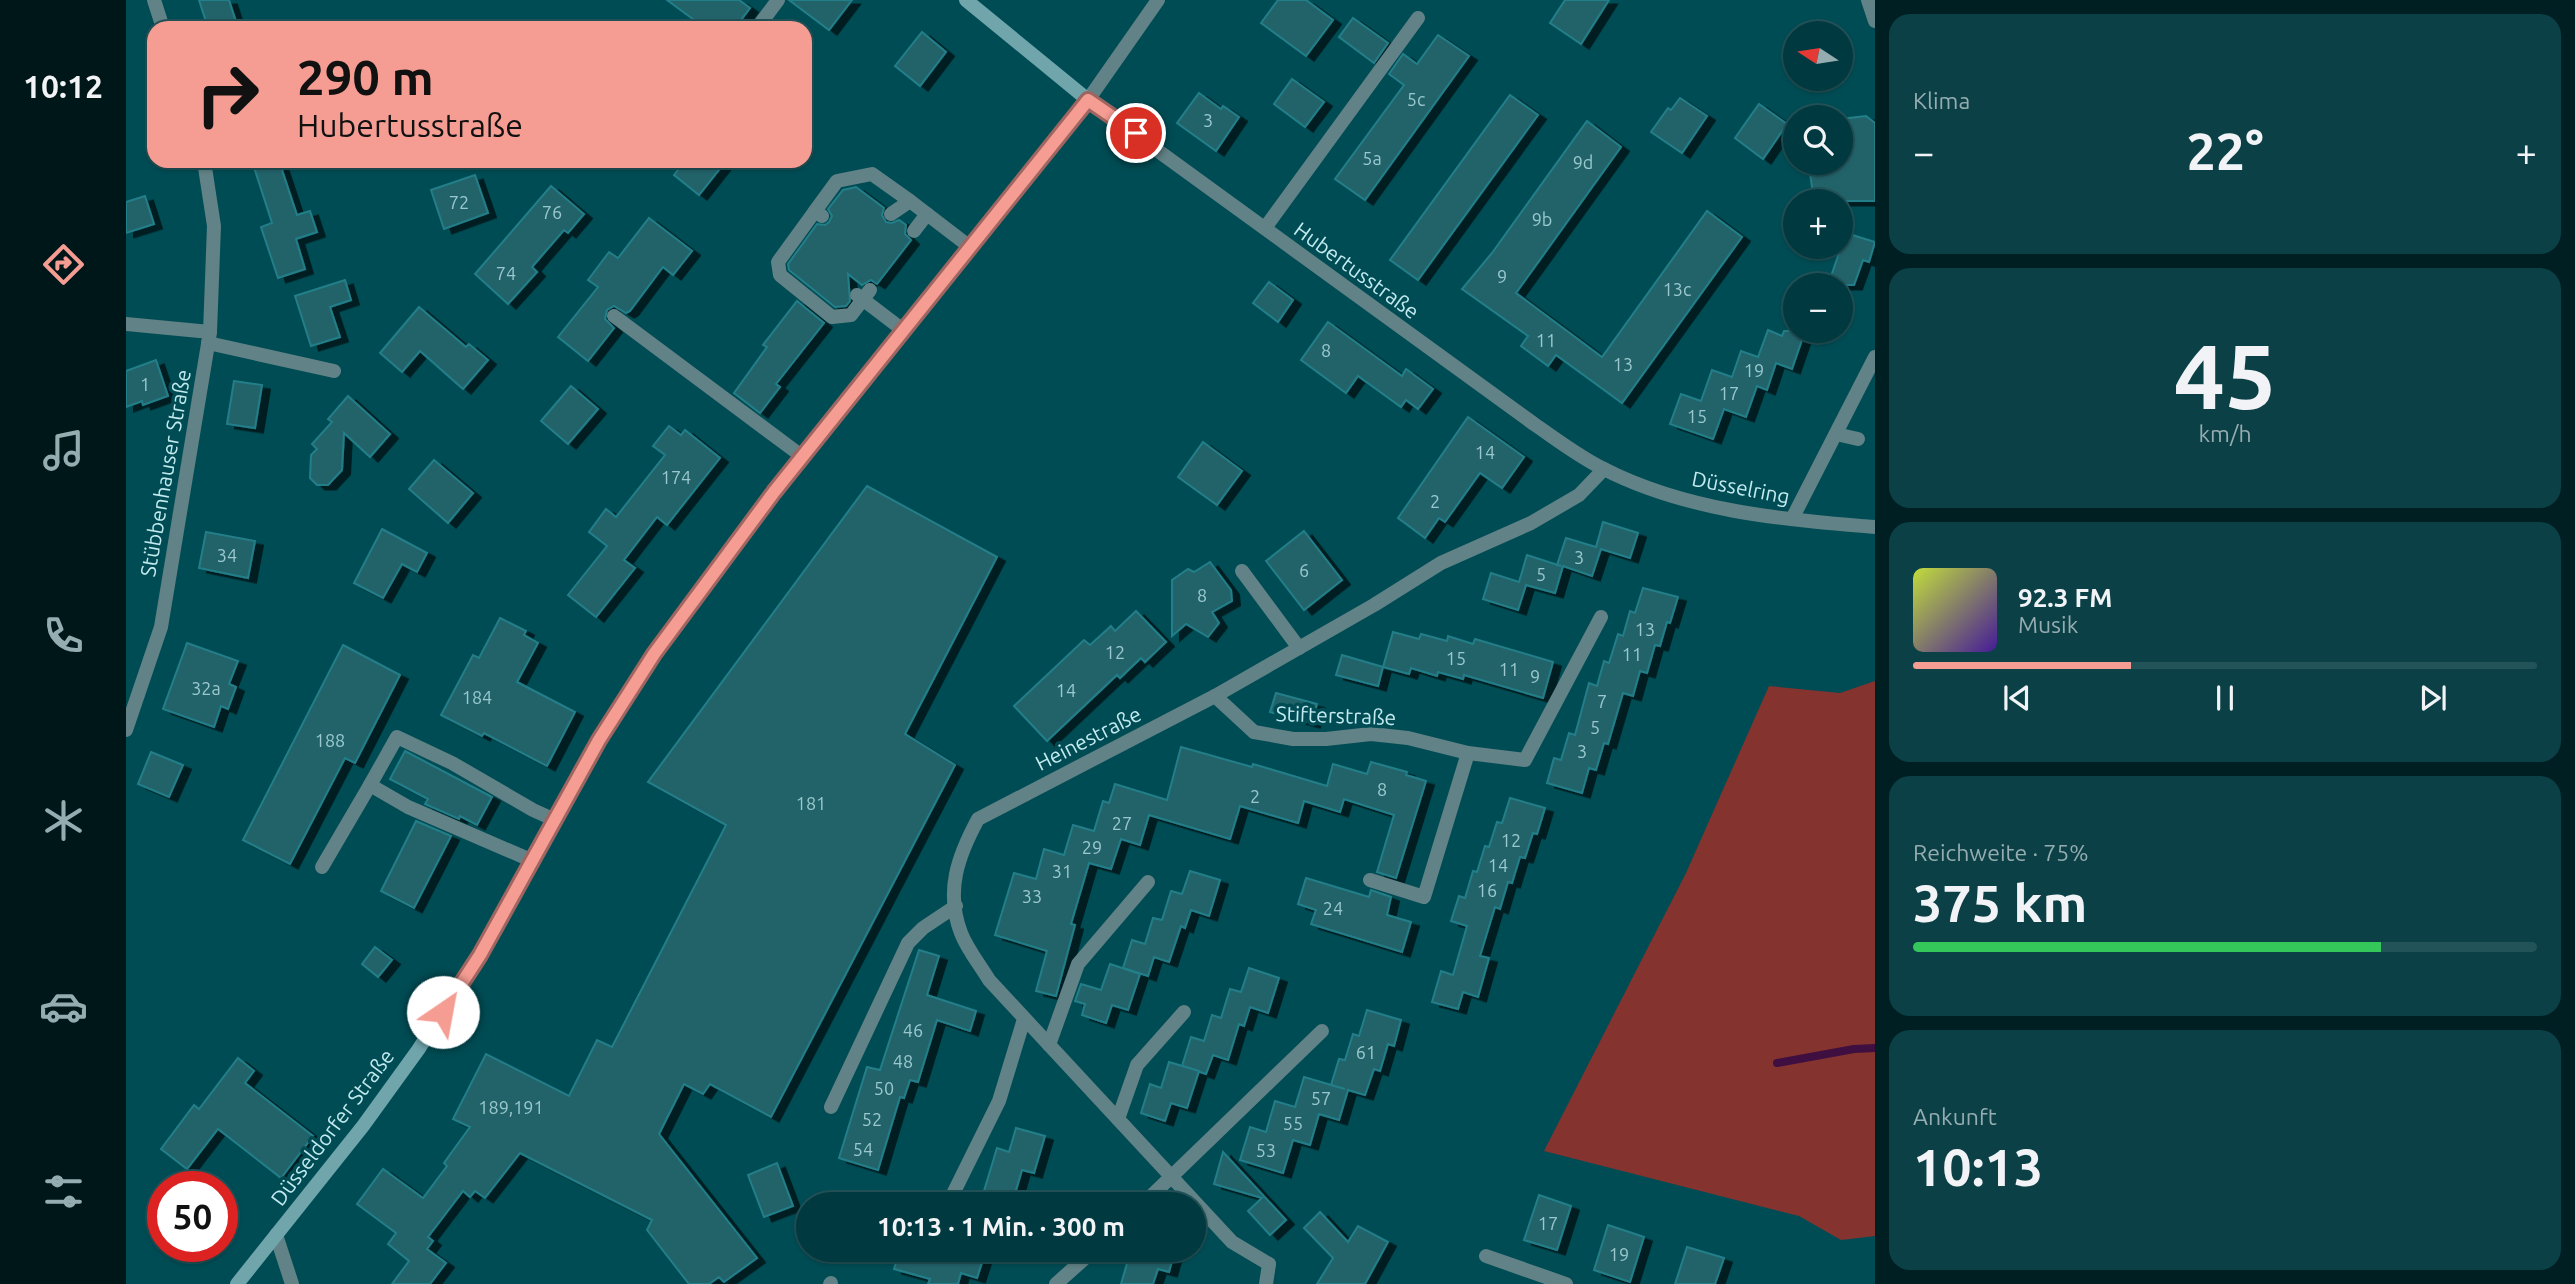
<!DOCTYPE html>
<html lang="de">
<head>
<meta charset="utf-8">
<style>
	body { margin:0; font-family:Ubuntu,sans-serif; background:#0a4046; color:#f1f3f6; height:100vh; display:flex; flex-direction:column; font-size:26px; white-space:nowrap }
	* { box-sizing:border-box; margin:0 }
	p { font-size:23px; color:#95acb0 }
	.icon { flex:none; width:38px; height:38px; fill:none; stroke:currentColor; stroke-width:2; stroke-linecap:round; stroke-linejoin:round }
	.map { position:relative; flex:1; overflow:hidden }
	.drawer { display:flex; flex-direction:column; gap:14px; padding:14px; background:#001f23; width:700px }
	.drawer>* { flex:none }
	.top-card { position:absolute; left:21px; top:21px; width:665px; height:147px; border-radius:21px; box-shadow:0 2px 5px #0004,0 0 0 2px #225359; background:#f59c93; color:#111; overflow:hidden }
	.needle { width:46px; rotate:282deg }
	.tools { position:absolute; left:1657px; top:21px; display:grid; gap:14px }
	.tools a { display:grid; place-items:center; width:70px; height:70px; border-radius:50%; background:#00393f; box-shadow:0 2px 5px #0004,0 0 0 2px #225359; font-size:35px }
	.speed { position:absolute; left:21px; top:1171px; display:flex; gap:14px; font-size:35px; font-weight:700; text-align:center }
	.speed>* { display:grid; place-content:center; width:91px; height:91px; border-radius:50%; background:#00393f; box-shadow:0 2px 5px #0004,0 0 0 2px #225359; line-height:1 }
	.speed .limit { border:10px solid #d22; background:#fff; color:#111 }
	.pin { position:absolute; display:grid; place-items:center; width:60px; height:60px; color:#fff; margin:-30px; border:4px solid #fff; border-radius:50%; box-shadow:0 2px 7px #0007 }
	.me { position:absolute; width:77px; margin:-38px; rotate:33deg; stroke-linejoin:round; filter:drop-shadow(0 0 5px #0008) }
	.turn { display:flex; align-items:center; gap:24px; height:147px; padding:0 35px; font-size:32px }
	.turn .icon { width:91px; height:91px; stroke-width:2.5 }
	.turn b { display:block; font-size:49px; line-height:60px }
	.big { font-size:52px; font-weight:700; line-height:1.1 }
	.drawer .tile { flex:1; display:flex; flex-direction:column; justify-content:center; gap:10px; min-width:0; padding:0 24px; border-radius:21px; background:#0a4046 }
	.drawer .dial { align-items:center; gap:0 }
	.dial b { font-size:91px; line-height:1 }
	.song { display:flex; align-items:center; gap:21px }
	.cover { width:84px; height:84px; border-radius:10px; background:linear-gradient(135deg,hsl(70 70% 55%),hsl(260 70% 35%)) }
	.played { height:7px; border-radius:4px; background:linear-gradient(90deg,#f59c93 35%,#225359 35%) }
	.keys { display:flex; justify-content:space-around; direction:ltr }
	.heat { display:flex; justify-content:space-between; align-items:center; font-size:38px; direction:ltr }
	.charge { height:10px; border-radius:5px; background:linear-gradient(90deg,#34c759 75%,#225359 0) }
	.trip { position:absolute; left:670px; top:1192px; width:410px; height:70px; border-radius:35px; background:#00393f; box-shadow:0 2px 5px #0004,0 0 0 2px #225359; font-weight:700; line-height:70px; text-align:center }
	main { display:flex; flex:1; min-height:0 }
	.dock { display:flex; flex-direction:column; width:126px; justify-content:space-around; align-items:center; background:#001719; color:#95acb0 }
	.dock .icon { width:49px; height:49px }
	.dock .selected { color:#f59c93 }
	.dock b { font-size:32px; color:#f1f3f6 }
	.map>svg:first-child { display:block }
	.green { fill:#84332e }
	.lines { fill:none; stroke-linecap:round; stroke-linejoin:round }
	.stream { stroke:#3f0f41; stroke-width:8 }
	.building { fill:#20636b; stroke:#247e88; stroke-width:2; filter:url(#shadow) }
	.service { stroke:#618286; stroke-width:14 }
	.minor { stroke:#618286; stroke-width:14 }
	.tertiary { stroke:#618286; stroke-width:14 }
	.secondary { stroke:#70a5ab; stroke-width:14 }
	.route-casing { stroke:#9f6560; stroke-width:18 }
	.route { stroke:#f59c93; stroke-width:12 }
	.labels { text-anchor:middle; dominant-baseline:central; stroke-width:7; stroke-linejoin:round; paint-order:stroke }
	.number-label { font-size:18px; fill:#9ac8ce }
	.street-label { font-size:21px; fill:#c2eaef; stroke:#004c54 }
</style>
</head>
<body>
<main>
<nav class="dock">
<b>10:12</b>
<svg class="icon selected" aria-label="directions" viewBox="0 0 24 24"><path d="M12 3l9 9-9 9-9-9zM9 14v-3h6M13 9l2 2-2 2"/></svg>
<svg class="icon" aria-label="music" viewBox="0 0 24 24"><path d="M9 18V5l10-2v13"/><circle cx="6" cy="18" r="3"/><circle cx="16" cy="16" r="3"/></svg>
<svg class="icon" aria-label="phone" viewBox="0 0 24 24"><path d="M5 4h4l2 5-3 2q2 4 5 5l2-3 5 2v4C11 20 4 13 5 4z"/></svg>
<svg class="icon" aria-label="climate" viewBox="0 0 24 24"><path d="M12 3v18M4 7l16 10M4 17L20 7"/></svg>
<svg class="icon" aria-label="car" viewBox="0 0 24 24"><path d="M5 17H2v-5l4-1 3-4h7l3 4 3 1v5h-3M9 17h6M6 11h13"/><circle cx="7" cy="17" r="2"/><circle cx="17" cy="17" r="2"/></svg>
<svg class="icon" aria-label="filters" viewBox="0 0 24 24"><path d="M4 7h16M4 17h16"/><circle cx="9" cy="7" r="2"/><circle cx="15" cy="17" r="2"/></svg>
</nav>
<div class="map">
<svg width="1749" height="1284" viewBox="0 0 1749 1284">
	<defs>
		<filter id="shadow"><feDropShadow dx="8" dy="4.5" stdDeviation="0" flood-color="#0009"/></filter>
	</defs>
	<rect width="100%" height="100%" fill="#004c54"/>
	<path class="green" d="M1749,681V1236L1715,1240L1673,1216L1418,1151L1560,873L1643,686L1714,693Z"/>
	<g class="lines">
		<path class="stream" d="M1651,1063L1728,1049L1749,1048"/>
	</g>
	<g class="building">
		<path d="M73,0H103L112,28H82Z"/>
		<path d="M541,0H613L624,8L609,28H579Z"/>
		<path d="M663,0H726L703,30Z"/>
		<path d="M1152,0H1180L1207,20L1180,56L1135,23Z"/>
		<path d="M1439,0H1483L1455,44L1424,23Z"/>
		<path d="M1227,18L1262,43L1248,63L1213,37Z"/>
		<path d="M796,32L820,52L794,86L769,66Z"/>
		<path d="M1312,35L1343,56L1239,200L1209,179L1278,85L1263,74L1277,54L1291,64Z"/>
		<path d="M1166,79L1198,102L1179,127L1148,104Z"/>
		<path d="M1073,93L1095,109L1097,106L1113,117L1090,151L1051,123Z"/>
		<path d="M1384,95L1412,115L1292,280L1264,260Z"/>
		<path d="M1554,98L1581,116L1556,153L1525,132L1542,108L1545,110Z"/>
		<path d="M1633,104L1661,124L1637,159L1609,138Z"/>
		<path d="M1740,116L1749,123V201H1688L1684,173L1690,165L1715,163V119Z"/>
		<path d="M1461,121L1495,147L1390,293L1476,357L1581,211L1616,237L1496,403L1430,355L1422,366L1395,346L1402,336L1336,289L1366,253Z"/>
		<path d="M126,161H153L171,215L184,211L191,232L170,239L179,269L152,278L135,227L146,223Z"/>
		<path d="M559,161H600L573,195L548,175Z"/>
		<path d="M349,175L362,213L318,229L305,190Z"/>
		<path d="M425,186L458,214L442,233L438,230L406,267L411,272L382,304L349,274Z"/>
		<path d="M730,187L758,208L756,215L760,222L766,223L773,220L780,225L779,234L785,240L751,284L745,280L736,285L722,274L724,301L720,306L709,307L663,270L662,264L691,224L699,225L703,222L706,216L702,209L717,190Z"/>
		<path d="M19,196L28,224L0,233V202Z"/>
		<path d="M523,218L566,251L547,275L537,267L504,311L500,313L488,306L481,310L479,319L488,328L462,361L432,337L472,287L462,280L483,252L492,258Z"/>
		<path d="M1720,233L1749,242L1743,262L1737,260L1728,285H1702Z"/>
		<path d="M219,280L225,300L204,307L214,337L185,346L169,296Z"/>
		<path d="M1143,282L1167,300L1152,322L1127,303Z"/>
		<path d="M671,301L698,323L650,384L654,387L634,413L608,393L641,347L637,345Z"/>
		<path d="M293,307L340,347L343,344L362,360L337,389L294,351L276,372L254,353Z"/>
		<path d="M1202,322L1276,376L1280,369L1307,389L1292,409L1280,400L1275,407L1232,376L1220,393L1175,360Z"/>
		<path d="M1642,330L1656,336L1658,331H1679L1666,369L1650,363L1641,390L1631,386L1620,417L1598,409L1587,439L1544,424L1555,394L1575,401L1586,370L1606,377L1615,351L1632,357Z"/>
		<path d="M30,360L42,396L17,405L16,401L0,407V371Z"/>
		<path d="M108,381L136,385L129,428L101,424Z"/>
		<path d="M445,386L472,409L442,444L415,421Z"/>
		<path d="M222,396L264,434L244,457L218,433L216,470L202,485H191L184,478L185,455L191,449L186,444L206,422L202,419Z"/>
		<path d="M1342,417L1398,457L1376,488L1354,473L1319,522L1313,518L1299,538L1272,518Z"/>
		<path d="M543,426L555,435L559,430L594,458L541,525L531,517L498,560L509,568L470,617L442,595L481,546L463,532L480,509L490,517L539,455L527,446Z"/>
		<path d="M1077,442L1116,471L1091,505L1052,477Z"/>
		<path d="M308,460L347,493L322,523L283,489Z"/>
		<path d="M741,486L871,557L779,734L829,765L645,1117L584,1084L577,1094L558,1084L533,1134L631,1258L598,1282L593,1277L583,1284H563L521,1230L526,1220L394,1153L359,1198L349,1191L344,1197L337,1191L302,1237L307,1241L301,1249L320,1263L304,1284H266L283,1261L262,1244L270,1233L231,1204L257,1169L297,1198L321,1166L318,1163L344,1127L327,1119L360,1054L443,1096L471,1040L486,1047L600,825L522,782Z"/>
		<path d="M1477,522L1512,533L1504,558L1475,549L1466,576L1437,566L1429,593L1400,585L1392,610L1357,599L1365,573L1393,582L1401,555L1435,566L1431,565L1440,538L1470,547Z"/>
		<path d="M256,529L301,553L291,572L276,564L257,598L228,583Z"/>
		<path d="M1178,531L1216,580L1178,610L1140,561Z"/>
		<path d="M80,532L129,541L122,578L73,568Z"/>
		<path d="M1084,562L1105,590L1106,601L1086,612L1093,623L1082,637L1060,624L1046,636V580L1062,569L1068,572Z"/>
		<path d="M1517,588L1552,597L1544,623L1541,622L1534,646L1529,645L1521,673L1514,671L1507,696L1497,693L1482,744L1478,743L1470,770L1463,768L1456,793L1421,783L1428,758L1435,760L1443,733L1449,735L1463,683L1471,686L1478,661L1483,663L1492,634L1497,636L1504,611L1509,613Z"/>
		<path d="M1010,611L1040,642L1019,662L1015,658L994,678L991,675L921,741L888,706L958,640L964,645L985,626L989,631Z"/>
		<path d="M374,618L400,631L398,635L412,643L391,682L449,712L421,766L358,733L356,736L315,715L347,655L353,658Z"/>
		<path d="M1267,632L1293,639L1295,634L1321,641L1322,636L1347,644L1349,639L1427,662L1417,698L1338,675L1337,679L1312,672L1311,676L1285,668L1283,674L1257,667Z"/>
		<path d="M61,643L112,661L103,684L110,687L102,709L95,706L88,727L37,709Z"/>
		<path d="M217,645L274,675L229,763L219,758L164,864L117,840Z"/>
		<path d="M1216,655L1257,667L1252,686L1210,675Z"/>
		<path d="M1150,693L1191,704L1186,723L1144,712Z"/>
		<path d="M1055,747L1126,767L1127,764L1201,786L1207,764L1241,774L1245,762L1281,772L1280,775L1300,781L1270,878L1251,872L1268,815L1218,799L1214,812L1178,801L1172,823L1114,806L1104,839L1023,815L1014,845L995,839L985,869L963,863L945,924L949,925L930,996L910,991L921,951L869,935L888,873L910,879L918,849L938,855L947,825L968,831L977,801L983,803L989,784L1041,800Z"/>
		<path d="M279,751L366,797L351,825L334,816L333,819L299,804L302,799L264,779Z"/>
		<path d="M25,752L57,765L43,797L12,784Z"/>
		<path d="M1384,798L1419,808L1411,834L1407,833L1399,858L1394,857L1386,883L1382,882L1374,909L1369,907L1354,956L1363,958L1352,997L1337,992L1332,1009L1306,1002L1315,971L1327,975L1341,926L1325,921L1333,896L1339,898L1347,871L1351,872L1359,846L1363,847L1371,822L1376,823Z"/>
		<path d="M290,821L325,836L288,908L255,891Z"/>
		<path d="M1064,871L1094,880L1083,916L1065,910L1059,928L1055,926L1043,962L1028,957L1022,976L997,968L1006,940L1019,944L1027,918L1036,920L1045,891L1056,894Z"/>
		<path d="M1180,878L1243,897L1245,890L1265,897L1261,915L1285,922L1276,952L1185,924L1190,910L1172,904Z"/>
		<path d="M249,947L266,960L252,977L236,964Z"/>
		<path d="M793,950L813,956L801,995L850,1011L844,1031L811,1020L792,1082L784,1080L778,1098L774,1097L752,1170L713,1158L741,1067L754,1070Z"/>
		<path d="M984,964L1014,974L1002,1010L986,1005L980,1023L956,1015L959,1004L949,1001L955,984L975,990Z"/>
		<path d="M1123,968L1153,978L1142,1013L1124,1007L1118,1026L1113,1024L1102,1060L1087,1055L1080,1074L1056,1066L1065,1037L1078,1041L1086,1015L1095,1018L1104,989L1115,992Z"/>
		<path d="M1241,1010L1275,1020L1268,1046L1262,1044L1254,1071L1248,1069L1239,1095L1222,1090L1213,1120L1193,1114L1184,1145L1167,1140L1157,1173L1114,1160L1124,1127L1140,1132L1149,1101L1169,1107L1178,1077L1219,1089L1205,1085L1213,1059L1219,1060L1227,1034L1233,1036Z"/>
		<path d="M112,1058L128,1071L119,1083L187,1136L155,1178L92,1129L61,1169L35,1149L68,1105L73,1109Z"/>
		<path d="M1043,1062L1073,1071L1061,1108L1045,1103L1039,1121L1015,1113L1024,1084L1035,1088Z"/>
		<path d="M890,1128L919,1136L908,1173L896,1170L886,1204H854L871,1148L883,1152Z"/>
		<path d="M1097,1152L1160,1220L1144,1235L1122,1211L1136,1198L1088,1184Z"/>
		<path d="M651,1163L667,1206L638,1217L622,1175Z"/>
		<path d="M1413,1195L1445,1206L1431,1250L1398,1240Z"/>
		<path d="M1194,1212L1222,1242L1232,1226L1262,1242L1239,1284H1191L1207,1258L1178,1228Z"/>
		<path d="M1482,1225L1518,1237L1504,1282L1468,1270Z"/>
		<path d="M1561,1247L1598,1258L1589,1284H1549Z"/>
		<path d="M774,1250H860L851,1278L835,1273L832,1284H802L804,1279L768,1269Z"/>
		<path d="M987,1250H1049L1043,1272L1032,1269L1027,1284H995L1002,1260L986,1255Z"/>
	</g>
	<g class="lines">
		<g class="service">
			<path d="M689,211L711,181L746,174L784,201"/>
			<path d="M765,214L784,201L844,247"/>
			<path d="M696,216L689,211L652,262L654,275L706,317L725,315L744,290"/>
			<path d="M1139,228L1292,18"/>
			<path d="M788,231L801,214"/>
			<path d="M731,295L777,330"/>
			<path d="M488,316L677,457"/>
			<path d="M82,343L208,371"/>
			<path d="M1710,434L1732,439"/>
			<path d="M1116,571L1173,648"/>
			<path d="M1342,753L1399,760L1475,617"/>
			<path d="M407,861L282,807L244,785L271,737L326,763L407,810L429,820"/>
			<path d="M196,867L244,785"/>
			<path d="M923,1045L952,964L1022,882"/>
			<path d="M705,1107L782,943L797,928L830,906"/>
			<path d="M992,1119L1011,1065L1058,1012"/>
			<path d="M822,1204L873,1101L898,1019"/>
			<path d="M1017,1204L1196,1031"/>
			<path d="M150,1235L166,1284"/>
			<path d="M930,1284L968,1250"/>
			<path d="M1140,1284L1143,1264"/>
		</g>
		<g class="minor">
			<path d="M28,0L37,28"/>
			<path d="M1742,0L1749,21"/>
			<path d="M631,28L652,0"/>
			<path d="M0,324L84,332"/>
			<path d="M1666,519L1749,357"/>
			<path d="M1089,696L1128,732L1167,739H1200L1245,734L1282,738L1342,753L1298,897L1244,880"/>
			<path d="M0,730L35,627L84,332L88,226L78,161"/>
			<path d="M1360,1256L1440,1284"/>
			<path d="M1143,1264L1106,1242L863,980C854,965 841,949 835,933C819,891 832,856 852,819L1089,696L1248,605L1315,563L1405,523L1453,495L1478,469"/>
			<path d="M704,1284L705,1283"/>
		</g>
		<path class="tertiary" d="M1032,0L962,100L1408,424C1430,439 1452,456 1476,468C1559,511 1657,520 1749,527"/>
		<path class="secondary" d="M111,1284L237,1126L292,1050L354,955L473,739L528,654L648,492L962,100L840,0"/>
	</g>
	<g class="lines">
		<g class="route-casing">
			<path id="route" d="M317,1012L354,955L473,740L528,654L648,492L962,100L1010,133"/>
		</g>
		<use href="#route" class="route"/>
	</g>
	<g class="labels">
		<g class="number-label">
			<text x="1290" y="99">5c</text>
			<text x="1082" y="120">3</text>
			<text x="1246" y="158">5a</text>
			<text x="1457" y="162">9d</text>
			<text x="333" y="202">72</text>
			<text x="426" y="212">76</text>
			<text x="1416" y="219">9b</text>
			<text x="380" y="273">74</text>
			<text x="1376" y="276">9</text>
			<text x="1551" y="289">13c</text>
			<text x="1420" y="340">11</text>
			<text x="1200" y="350">8</text>
			<text x="1497" y="364">13</text>
			<text x="1628" y="370">19</text>
			<text x="19" y="384">1</text>
			<text x="1603" y="393">17</text>
			<text x="1571" y="416">15</text>
			<text x="1359" y="452">14</text>
			<text x="550" y="477">174</text>
			<text x="1309" y="501">2</text>
			<text x="101" y="555">34</text>
			<text x="1453" y="557">3</text>
			<text x="1178" y="570">6</text>
			<text x="1415" y="574">5</text>
			<text x="1076" y="595">8</text>
			<text x="1519" y="629">13</text>
			<text x="989" y="652">12</text>
			<text x="1506" y="654">11</text>
			<text x="1330" y="658">15</text>
			<text x="1383" y="669">11</text>
			<text x="1409" y="676">9</text>
			<text x="80" y="688">32a</text>
			<text x="940" y="690">14</text>
			<text x="351" y="697">184</text>
			<text x="1476" y="701">7</text>
			<text x="1469" y="727">5</text>
			<text x="204" y="740">188</text>
			<text x="1456" y="751">3</text>
			<text x="1256" y="789">8</text>
			<text x="1129" y="796">2</text>
			<text x="685" y="803">181</text>
			<text x="996" y="823">27</text>
			<text x="1385" y="840">12</text>
			<text x="966" y="847">29</text>
			<text x="1372" y="865">14</text>
			<text x="936" y="871">31</text>
			<text x="1361" y="890">16</text>
			<text x="906" y="896">33</text>
			<text x="1207" y="908">24</text>
			<text x="787" y="1030">46</text>
			<text x="1240" y="1052">61</text>
			<text x="777" y="1061">48</text>
			<text x="758" y="1088">50</text>
			<text x="1195" y="1098">57</text>
			<text x="385" y="1107">189,191</text>
			<text x="746" y="1119">52</text>
			<text x="1167" y="1123">55</text>
			<text x="737" y="1149">54</text>
			<text x="1140" y="1150">53</text>
			<text x="1422" y="1223">17</text>
			<text x="1493" y="1254">19</text>
		</g>
		<g class="street-label">
			<text transform="translate(1231 270) rotate(36)">Hubertusstraße</text>
			<text transform="translate(39 473) rotate(-80)">Stübbenhauser Straße</text>
			<text transform="translate(1615 487) rotate(11)">Düsselring</text>
			<text transform="translate(1210 715) rotate(2)">Stifterstraße</text>
			<text transform="translate(962 738) rotate(-27)">Heinestraße</text>
			<text transform="translate(206 1127) rotate(-53)">Düsseldorfer Straße</text>
		</g>
	</g>
</svg>
<div class="tools">
<a><svg class="needle" viewBox="-14 -14 28 28"><path d="M0-13l5 13h-10z" fill="#e53935"/><path d="M0 13l5-13h-10z" fill="#95acb0"/></svg></a>
<a><svg class="icon" aria-label="search" viewBox="0 0 24 24"><circle cx="10" cy="10" r="6"/><path d="M15 15l6 6"/></svg></a>
<a>+</a>
<a>−</a>
</div>
<div class="speed"><div class="limit">50</div></div>
<div class="pin" style="left:1010px;top:133px;background:#d93025"><svg class="icon" aria-label="arrive" viewBox="0 0 24 24"><path d="M6 21V4h12l-3 4 3 4H6"/></svg></div>
<svg class="me" style="left:317px;top:1012px" viewBox="-20 -20 40 40"><circle r="19" fill="#fff"/><path d="M0-13L10 11 0 6-10 11z" fill="#f59c93"/></svg>
<div class="trip">10:13 · 1 Min. · 300 m</div>
<div class="top-card">
<div class="turn"><svg class="icon" aria-label="right" viewBox="0 0 24 24"><path d="M7 20v-9h11M14 6l5 5-5 5"/></svg><div><b>290 m</b>Hubertusstraße</div></div>
</div>
</div>
<section class="drawer">
<div class="tile"><p>Klima</p>
<div class="heat"><a>−</a><b class="big">22°</b><a>+</a></div>
</div>
<div class="tile dial"><b>45</b><p>km/h</p></div>
<div class="tile">
<div class="song"><i class="cover"></i><div><b>92.3 FM</b><p>Musik</p></div></div>
<div class="played"></div>
<div class="keys"><svg class="icon" aria-label="previous" viewBox="0 0 24 24"><path d="M18 5L8 12l10 7zM5 5v14"/></svg><svg class="icon" aria-label="pause" viewBox="0 0 24 24"><path d="M8 5v14M16 5v14"/></svg><svg class="icon" aria-label="next" viewBox="0 0 24 24"><path d="M6 5l10 7-10 7zM19 5v14"/></svg></div>
</div>
<div class="tile"><p>Reichweite · 75%</p><b class="big">375 km</b><div class="charge"></div></div>
<div class="tile"><p>Ankunft</p><b class="big">10:13</b></div>
</section>
</main>
</body>
</html>
